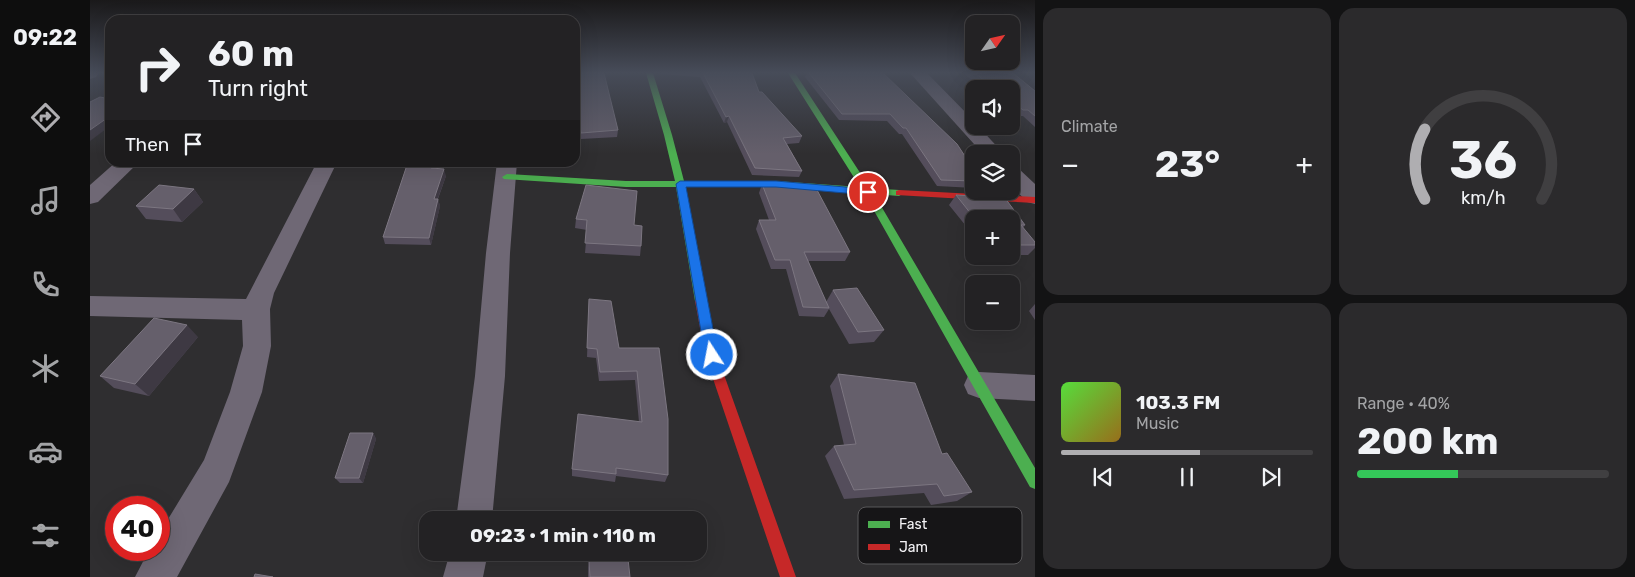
<!DOCTYPE html>
<html lang="en">
<head>
<meta charset="utf-8">
<style>
	body { margin:0; font-family:Rubik,sans-serif; background:#2b2a2c; color:#f1f3f6; height:100vh; display:flex; flex-direction:column; font-size:19px; white-space:nowrap }
	* { box-sizing:border-box; margin:0 }
	p { font-size:16px; color:#a3a4a6 }
	.icon { flex:none; width:28px; height:28px; fill:none; stroke:currentColor; stroke-width:2; stroke-linecap:round; stroke-linejoin:round }
	.map { position:relative; flex:1; overflow:hidden }
	.panel { display:flex; flex-direction:column; gap:8px; padding:8px; background:#131314; width:600px }
	.panel>* { flex:none }
	.banner { position:absolute; left:15px; top:15px; width:475px; height:152px; border-radius:15px; box-shadow:0 5px 20px #0002,0 0 0 1px #403f41; background:#232224; color:#f1f3f6; overflow:hidden }
	.needle { width:32px; rotate:56deg }
	.buttons { position:absolute; left:875px; top:15px; display:grid; gap:10px }
	.buttons a { display:grid; place-items:center; width:55px; height:55px; border-radius:10px; background:#232224; box-shadow:0 5px 20px #0002,0 0 0 1px #403f41; font-size:25px }
	.speed { position:absolute; left:15px; top:496px; display:flex; gap:10px; font-size:25px; font-weight:700; text-align:center }
	.speed>* { display:grid; place-content:center; width:65px; height:65px; border-radius:50%; background:#232224; box-shadow:0 5px 20px #0002,0 0 0 1px #403f41; line-height:1 }
	.speed .limit { border:8px solid #d22; background:#fff; color:#111 }
	.pin { position:absolute; display:grid; place-items:center; width:42px; height:42px; color:#fff; margin:-21px; border:2px solid #fff; border-radius:50%; box-shadow:0 1px 5px #0007 }
	.me { position:absolute; width:55px; margin:-28px; rotate:349deg; stroke-linejoin:round; filter:drop-shadow(0 0 4px #0008) }
	.turn { display:flex; align-items:center; gap:18px; height:105px; padding:0 20px; font-size:22px }
	.turn .icon { width:65px; height:65px; stroke-width:2.5 }
	.turn b { display:block; font-size:35px; line-height:42px }
	.then { display:flex; align-items:center; height:48px; padding:0 20px; background:#0003; gap:10px; font-size:19px }
	.big { font-size:38px; font-weight:700; line-height:1.1 }
	.panel .widget { flex:1; display:flex; flex-direction:column; justify-content:center; gap:8px; min-width:0; padding:0 18px; border-radius:15px; background:#2b2a2c }
	.panel .dial { align-items:center; gap:0 }
	.dial svg { height:130px; overflow:visible; fill:none; stroke:#403f41; stroke-width:7; stroke-linecap:round; text-anchor:middle }
	.dial text { fill:#f1f3f6; stroke:none }
	.song { display:flex; align-items:center; gap:15px }
	.cover { width:60px; height:60px; border-radius:8px; background:linear-gradient(135deg,hsl(110 70% 55%),hsl(40 70% 35%)) }
	.played { height:5px; border-radius:2px; background:linear-gradient(90deg,#afaeb1 55%,#403f41 55%) }
	.keys { display:flex; justify-content:space-around; direction:ltr }
	.heat { display:flex; justify-content:space-between; align-items:center; font-size:28px; direction:ltr }
	.charge { height:8px; border-radius:4px; background:linear-gradient(90deg,#34c759 40%,#403f41 0) }
	.panel .tiles { flex:1; display:grid; gap:8px; grid-template-columns:repeat(2,1fr) }
	.trip { position:absolute; left:329px; top:511px; width:288px; height:50px; border-radius:15px; background:#232224; box-shadow:0 5px 20px #0002,0 0 0 1px #403f41; font-weight:700; line-height:50px; text-align:center }
	main { display:flex; flex:1; min-height:0 }
	.dock { display:flex; flex-direction:column; width:90px; justify-content:space-around; align-items:center; background:#0e0e0e; color:#a3a4a6 }
	.dock .icon { width:35px; height:35px }
	.dock .on { color:#afaeb1 }
	.dock b { font-size:22px; color:#f1f3f6 }
	.map>svg:first-child { display:block }
	.lines { fill:none; stroke-linecap:round; stroke-linejoin:round }
	.street { fill:#6f6875; fill-rule:evenodd }
	.fast { fill:#4caf50; fill-rule:evenodd }
	.jam { fill:#c62828; fill-rule:evenodd }
	.wall { fill:#544d5b }
	.shaded-wall { fill:#3e3943 }
	.building { fill:#655f6b; stroke:#7c7681 }
	.route { fill:#1a73e8; stroke:#114b97 }
	.key { fill:#161517; stroke:#59585a; stroke-width:1 }
	.key-label { font-size:14px; fill:#f4f3f6 }
</style>
</head>
<body>
<main>
<nav class="dock">
<b>09:22</b>
<svg class="icon on" aria-label="directions" viewBox="0 0 24 24"><path d="M12 3l9 9-9 9-9-9zM9 14v-3h6M13 9l2 2-2 2"/></svg>
<svg class="icon" aria-label="music" viewBox="0 0 24 24"><path d="M9 18V5l10-2v13"/><circle cx="6" cy="18" r="3"/><circle cx="16" cy="16" r="3"/></svg>
<svg class="icon" aria-label="phone" viewBox="0 0 24 24"><path d="M5 4h4l2 5-3 2q2 4 5 5l2-3 5 2v4C11 20 4 13 5 4z"/></svg>
<svg class="icon" aria-label="climate" viewBox="0 0 24 24"><path d="M12 3v18M4 7l16 10M4 17L20 7"/></svg>
<svg class="icon" aria-label="car" viewBox="0 0 24 24"><path d="M5 17H2v-5l4-1 3-4h7l3 4 3 1v5h-3M9 17h6M6 11h13"/><circle cx="7" cy="17" r="2"/><circle cx="17" cy="17" r="2"/></svg>
<svg class="icon" aria-label="filters" viewBox="0 0 24 24"><path d="M4 7h16M4 17h16"/><circle cx="9" cy="7" r="2"/><circle cx="15" cy="17" r="2"/></svg>
</nav>
<div class="map">
<svg width="945" height="577" viewBox="0 0 945 577">
	<rect width="100%" height="100%" fill="#2f2e30"/>
	<g class="lines">
		<g class="street">
			<path d="M0,73H9L6,77L0,79Z"/>
			<path d="M820,73H837L884,121V126H888L914,154H893Z"/>
			<path d="M26,162H49L8,202L0,204V185Z"/>
			<path d="M227,162H247L184,293L180,309L181,346L172,392L139,482L87,577H45L59,550H69V534L114,460L140,392L153,346L152,320L0,316V296L156,299Z"/>
			<path d="M407,162H427L420,253L415,376L402,520H366L385,376L396,253Z"/>
			<path d="M921,166L928,168L945,184V204L937,202L921,185Z"/>
			<path d="M889,372L945,375V401L889,398L878,394L874,385L878,376Z"/>
			<path d="M360,552H398L393,577H353Z"/>
		</g>
		<path class="fast" d="M556,73H563L582,135L594,181H686L770,187L698,73H705L780,188L809,190L814,193L809,196L784,194L945,468V489L940,487L774,193L686,187H595L617,301L615,304H607L605,301L586,187H536L414,179L412,177L417,174L536,181H585L574,135Z"/>
		<g class="jam">
			<path d="M809,190L945,197V203L806,195V191Z"/>
			<path d="M611,297L615,298L617,301L627,355L706,577H690L615,355L605,301L607,298Z"/>
		</g>
	</g>
	<g class="wall">
		<path d="M485,73L514,76L528,130L527,137L491,139L485,95Z"/>
		<path d="M570,73H662L669,92L712,136L709,143L697,144L712,171L709,177L662,175L637,122L634,123L610,77L570,74Z"/>
		<path d="M717,73H793L884,170V188L847,186L812,134H809L797,121L749,120L715,77Z"/>
		<path d="M873,73H923L945,91V127L933,116H929L921,111V89H893Z"/>
		<path d="M318,162H343V168L356,176L348,199L350,206L341,245L295,244L293,237Z"/>
		<path d="M672,184L760,252L755,261H718L736,302L743,290L794,330L784,342L759,344L739,309L734,317L709,316L696,269H681L666,229L669,220H679L669,193Z"/>
		<path d="M104,189L113,202L92,222L56,219L46,206Z"/>
		<path d="M866,195L915,198L935,225L933,228L945,242V248L938,255H921V219H884V236L859,205Z"/>
		<path d="M486,219L544,225L551,246L550,256L495,253L497,230L485,228Z"/>
		<path d="M499,299L529,348H569L578,475L575,482L526,476L525,482L482,476V469L549,422L545,380L509,381L506,358L497,357Z"/>
		<path d="M945,304V320L939,311Z"/>
		<path d="M108,337L59,396L24,388L10,376Z"/>
		<path d="M748,374L852,454L882,492L867,501L841,505L834,493L754,499L735,456L744,446L754,445L740,386Z"/>
		<path d="M283,433L286,439L273,483H250L245,478Z"/>
		<path d="M499,561L540,577H498V568Z"/>
	</g>
	<g class="shaded-wall">
		<path d="M20,116V126L0,141V130Z"/>
		<path d="M639,116L637,122L634,123L636,117Z"/>
		<path d="M354,169L356,176L345,206L344,199Z"/>
		<path d="M104,189L113,202L92,222L83,209Z"/>
		<path d="M348,199L350,206L341,245L339,238Z"/>
		<path d="M97,325L108,337L59,396L45,384Z"/>
		<path d="M283,433L286,439L273,483L269,478Z"/>
	</g>
	<g class="building">
		<path d="M485,73H514L528,130L491,133L485,88Z"/>
		<path d="M613,73H662L669,92H672L712,136L693,138L712,171L665,168L639,116L636,117Z"/>
		<path d="M719,73H793L867,144L884,170V181L851,180L816,128H813L800,114H752Z"/>
		<path d="M885,73H923L945,91V116L938,110H933L921,101V89H905Z"/>
		<path d="M10,97L20,99V116L0,130V102Z"/>
		<path d="M318,162H341V168L354,169L344,199H348L339,238L293,237Z"/>
		<path d="M672,184L723,187L727,190L760,252H714L739,308L713,307L700,260H685L669,220H686Z"/>
		<path d="M69,185L104,189L83,209L46,206Z"/>
		<path d="M496,185L547,191L544,225L552,226L551,246L495,243L497,220L486,219Z"/>
		<path d="M866,195L915,198L935,225H931L945,242V245H921V219H885Z"/>
		<path d="M767,288L794,330L768,332L743,290Z"/>
		<path d="M499,299L521,301L529,348H569L578,419V475L526,468V474L482,469L488,414L552,422L547,371L510,372L507,349L497,348Z"/>
		<path d="M64,318L97,325L45,384L10,376Z"/>
		<path d="M748,374L825,383L852,454L857,453L882,492L854,496L847,484L764,490L744,446L766,444Z"/>
		<path d="M260,433H283L269,478H245Z"/>
		<path d="M538,559L540,577H500L499,561Z"/>
		<path d="M165,574L183,577H164Z"/>
	</g>
	<linearGradient id="sky" x2="0" y2="1"><stop stop-color="#1a191a"/><stop offset="0.47" stop-color="#474c59"/><stop offset="1" stop-color="#474c59" stop-opacity="0"/></linearGradient>
	<rect width="945" height="154" fill="url(#sky)"/>
	<path class="route" d="M590,181H686L778,189L783,192L778,195L686,187H596L628,355L626,359L622,360L617,359L615,355L586,184Z"/>
	<rect x="768" y="507" width="164" height="57" rx="8" class="key"/>
	<rect x="778" y="521" width="22" height="7" fill="#4caf50"/>
	<rect x="778" y="544" width="22" height="6" fill="#c62828"/>
	<g class="key-label">
		<text x="809" y="529">Fast</text>
		<text x="809" y="552">Jam</text>
	</g>
</svg>
<div class="buttons">
<a><svg class="needle" viewBox="-14 -14 28 28"><path d="M0-13l5 13h-10z" fill="#e53935"/><path d="M0 13l5-13h-10z" fill="#a3a4a6"/></svg></a>
<a><svg class="icon" aria-label="sound" viewBox="0 0 24 24"><path d="M4 9h4l5-4v14l-5-4H4zM17 9q2 3 0 6"/></svg></a>
<a><svg class="icon" aria-label="layers" viewBox="0 0 24 24"><path d="M12 4l9 5-9 5-9-5zM3 14l9 5 9-5"/></svg></a>
<a>+</a>
<a>−</a>
</div>
<div class="speed"><div class="limit">40</div></div>
<div class="pin" style="left:778px;top:192px;background:#d93025"><svg class="icon" aria-label="arrive" viewBox="0 0 24 24"><path d="M6 21V4h12l-3 4 3 4H6"/></svg></div>
<svg class="me" style="left:622px;top:355px" viewBox="-20 -20 40 40"><circle r="17" fill="#1a73e8" stroke="#fff" stroke-width="3"/><path d="M0-11L8 9 0 5-8 9z" fill="#fff"/></svg>
<div class="trip">09:23 · 1 min · 110 m</div>
<div class="banner">
<div class="turn"><svg class="icon" aria-label="right" viewBox="0 0 24 24"><path d="M7 20v-9h11M14 6l5 5-5 5"/></svg><div><b>60 m</b>Turn right</div></div>
<div class="then">Then<svg class="icon" aria-label="arrive" viewBox="0 0 24 24"><path d="M6 21V4h12l-3 4 3 4H6"/></svg></div>
</div>
</div>
<section class="panel">
<div class="tiles">
<div class="widget"><p>Climate</p>
<div class="heat"><a>−</a><b class="big">23°</b><a>+</a></div>
</div>
<div class="widget dial"><svg viewBox="0 0 100 80">
<path d="M14 69A42 42 0 1 1 86 69"/>
<path d="M14 69A42 42 0 0 1 14 26" stroke="#afaeb1"/>
<text x="50" y="56" font-size="32" font-weight="700">36</text>
<text x="50" y="72" font-size="11">km/h</text>
</svg></div>
<div class="widget">
<div class="song"><i class="cover"></i><div><b>103.3 FM</b><p>Music</p></div></div>
<div class="played"></div>
<div class="keys"><svg class="icon" aria-label="previous" viewBox="0 0 24 24"><path d="M18 5L8 12l10 7zM5 5v14"/></svg><svg class="icon" aria-label="pause" viewBox="0 0 24 24"><path d="M8 5v14M16 5v14"/></svg><svg class="icon" aria-label="next" viewBox="0 0 24 24"><path d="M6 5l10 7-10 7zM19 5v14"/></svg></div>
</div>
<div class="widget"><p>Range · 40%</p><b class="big">200 km</b><div class="charge"></div></div>
</div>
</section>
</main>
</body>
</html>
